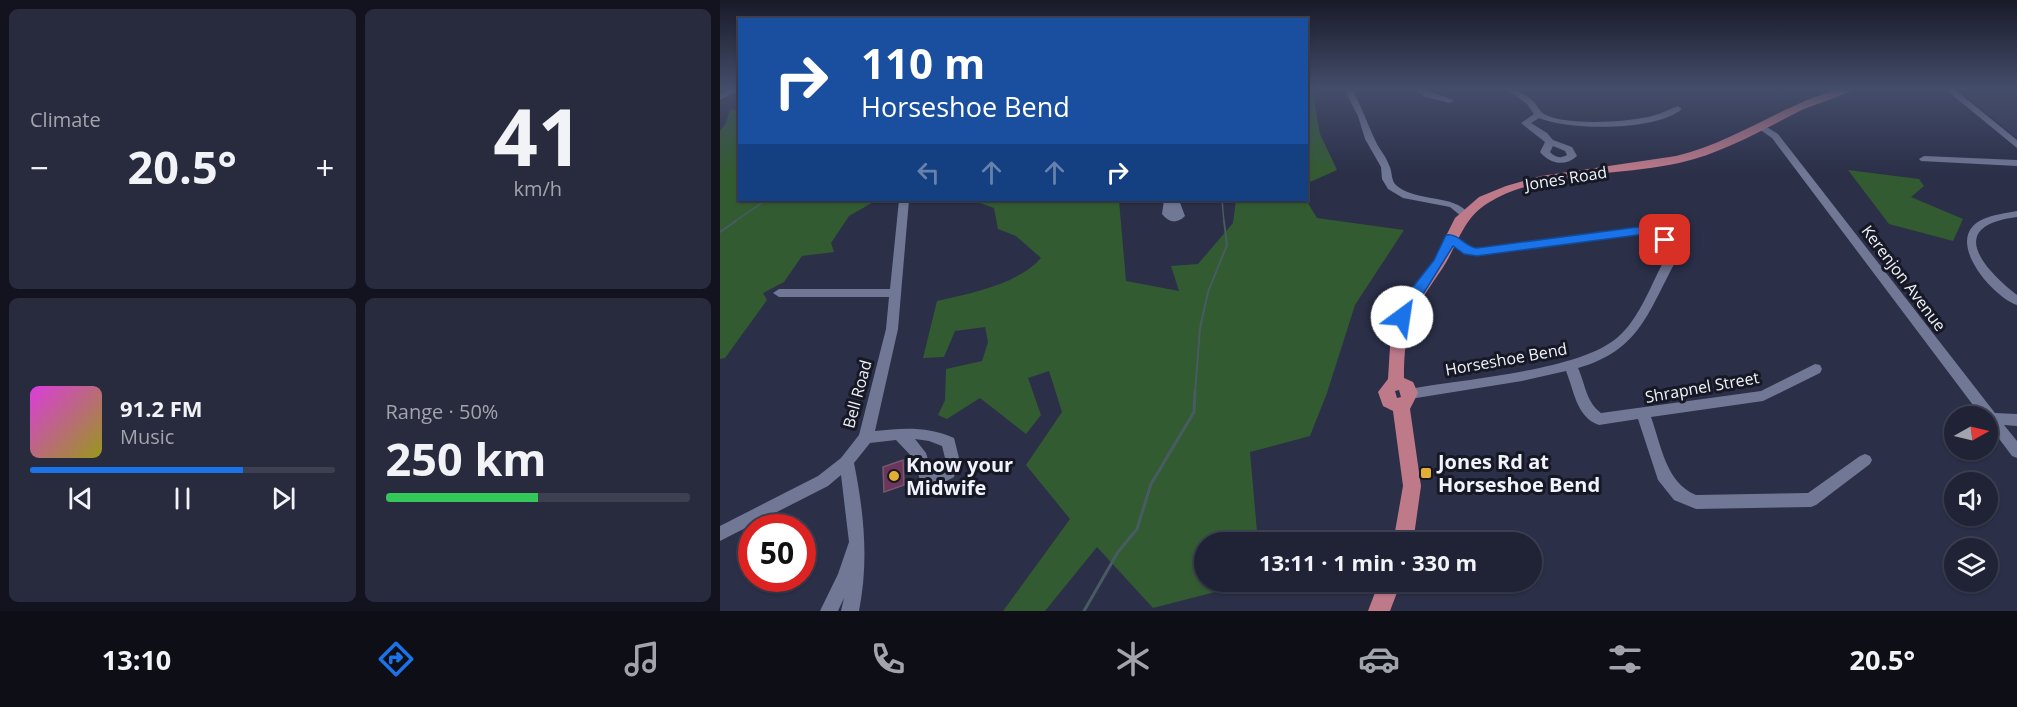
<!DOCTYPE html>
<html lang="en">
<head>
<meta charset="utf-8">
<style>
	body { margin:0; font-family:"Open Sans",sans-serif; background:#282b3e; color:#f1f3f6; height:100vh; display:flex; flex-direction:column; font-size:22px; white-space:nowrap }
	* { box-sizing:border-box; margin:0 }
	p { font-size:20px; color:#a2a4ad }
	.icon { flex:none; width:33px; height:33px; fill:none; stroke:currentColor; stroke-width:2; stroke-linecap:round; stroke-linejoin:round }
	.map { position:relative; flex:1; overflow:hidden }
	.panel { display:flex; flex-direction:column; gap:9px; padding:9px; background:#12131e; width:720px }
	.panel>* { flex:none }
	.banner { position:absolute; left:18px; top:18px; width:570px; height:183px; border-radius:0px; box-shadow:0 2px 4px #0004,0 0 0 2px #3d4051; background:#1a4fa0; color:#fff; overflow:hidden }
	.needle { width:39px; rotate:82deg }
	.buttons { position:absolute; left:1224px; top:406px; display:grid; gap:12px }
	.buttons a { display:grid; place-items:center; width:54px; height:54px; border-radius:50%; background:#202336; box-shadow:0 2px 4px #0004,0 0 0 2px #3d4051; font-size:30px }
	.speed { position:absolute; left:18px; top:514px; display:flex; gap:12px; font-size:30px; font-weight:700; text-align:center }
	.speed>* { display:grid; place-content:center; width:78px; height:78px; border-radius:50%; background:#202336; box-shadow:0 2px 4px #0004,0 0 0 2px #3d4051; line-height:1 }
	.speed .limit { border:9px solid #d22; background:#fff; color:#111 }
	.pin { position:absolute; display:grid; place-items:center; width:51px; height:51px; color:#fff; margin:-26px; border-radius:12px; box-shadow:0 3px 9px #0006 }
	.me { position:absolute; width:66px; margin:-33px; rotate:31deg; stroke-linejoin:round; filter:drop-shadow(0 0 4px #0008) }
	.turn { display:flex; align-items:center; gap:21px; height:126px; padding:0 24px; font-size:27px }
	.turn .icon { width:78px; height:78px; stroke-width:2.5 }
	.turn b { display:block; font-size:42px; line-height:51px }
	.lanes { display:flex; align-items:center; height:57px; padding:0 24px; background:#0003; justify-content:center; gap:30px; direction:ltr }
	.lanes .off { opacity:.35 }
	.big { font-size:45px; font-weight:700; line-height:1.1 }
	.panel .tile { flex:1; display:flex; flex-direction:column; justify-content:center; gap:9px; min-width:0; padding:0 21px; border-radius:9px; background:#282b3e }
	.panel .dial { align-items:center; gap:0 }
	.dial b { font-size:78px; line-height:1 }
	.song { display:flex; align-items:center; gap:18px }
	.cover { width:72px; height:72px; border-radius:9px; background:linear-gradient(135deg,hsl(300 70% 55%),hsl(60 70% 35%)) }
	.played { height:6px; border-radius:3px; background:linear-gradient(90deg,#1a73e8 70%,#3d4051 70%) }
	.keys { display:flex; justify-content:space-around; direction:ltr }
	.heat { display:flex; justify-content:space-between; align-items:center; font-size:33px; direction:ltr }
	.charge { height:9px; border-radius:4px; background:linear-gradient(90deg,#34c759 50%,#3d4051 0) }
	.panel .tiles { flex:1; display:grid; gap:9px; grid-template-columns:repeat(2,1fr) }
	.trip { position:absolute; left:474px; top:532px; width:348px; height:60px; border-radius:30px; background:#202336; box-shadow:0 2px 4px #0004,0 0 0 2px #3d4051; font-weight:700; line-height:60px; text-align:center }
	.tab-bar { display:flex; height:96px; justify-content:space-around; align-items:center; background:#0d0e16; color:#a2a4ad }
	.tab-bar .icon { width:42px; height:42px }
	.tab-bar .active { color:#1a73e8 }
	.tab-bar b { font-size:27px; color:#f1f3f6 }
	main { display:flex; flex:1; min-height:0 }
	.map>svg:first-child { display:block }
	.built { fill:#313756 }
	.green { fill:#335b31 }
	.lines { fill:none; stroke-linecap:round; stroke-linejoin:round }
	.stream-far2 { stroke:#485b63; stroke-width:1.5 }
	.stream-far1 { stroke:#485b63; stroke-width:2 }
	.stream { stroke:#485b63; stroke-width:3 }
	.building { fill:#6c355c; stroke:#765a6c; stroke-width:1.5 }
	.minor { fill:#717895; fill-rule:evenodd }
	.major { fill:#bf7a8a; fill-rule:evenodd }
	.route { fill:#1a73e8; stroke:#114b97; stroke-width:1.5 }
	.poi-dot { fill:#e2af34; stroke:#161824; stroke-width:2 }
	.labels { text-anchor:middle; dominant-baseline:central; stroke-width:6; stroke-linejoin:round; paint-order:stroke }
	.street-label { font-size:16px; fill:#f0f2fc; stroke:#161824 }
	.near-poi-label { font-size:20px; font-weight:bold; fill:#f0f2fc; stroke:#161824; text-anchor:start }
</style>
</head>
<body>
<main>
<section class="panel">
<div class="tiles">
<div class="tile"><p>Climate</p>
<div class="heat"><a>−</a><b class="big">20.5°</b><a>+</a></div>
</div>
<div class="tile dial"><b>41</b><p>km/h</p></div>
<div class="tile">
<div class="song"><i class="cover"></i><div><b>91.2 FM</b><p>Music</p></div></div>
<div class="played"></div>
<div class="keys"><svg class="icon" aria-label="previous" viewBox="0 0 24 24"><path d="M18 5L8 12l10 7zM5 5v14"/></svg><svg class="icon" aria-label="pause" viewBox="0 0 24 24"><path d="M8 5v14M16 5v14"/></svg><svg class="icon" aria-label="next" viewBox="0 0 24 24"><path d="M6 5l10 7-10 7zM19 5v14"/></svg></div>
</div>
<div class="tile"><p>Range · 50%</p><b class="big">250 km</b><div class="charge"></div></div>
</div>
</section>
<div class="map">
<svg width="1297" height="611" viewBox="0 0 1297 611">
	<rect width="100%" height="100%" fill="#2b2f48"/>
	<path class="built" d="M1249,94H1297V138L1246,96Z"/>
	<g class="green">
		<path d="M587,89H592L600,134L617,170L590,182L587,191Z"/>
		<path d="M10,109L19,111L20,200H157L129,216L111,243L114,252L82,256L64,282L43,293L47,300L5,358L0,359V131L6,123Z"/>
		<path d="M1128,170L1199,179L1204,186L1191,197L1243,219L1233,241L1169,224Z"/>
		<path d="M252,200H399L406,281L459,291L451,266L478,264L513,223L516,200H586L597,218L684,230L635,305L607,393L590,436L530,452L538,543H484V582H534L433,608L377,547L325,611H283L350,519L306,465L342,412L329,371L308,378L321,415L306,434L260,398L227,419L218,415L225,400L226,369L262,361L268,342L265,327L235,331L224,357L203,358L217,301C251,293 297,285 321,258L296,236L278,229L274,208Z"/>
	</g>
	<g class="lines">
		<g class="stream-far2">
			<path d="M502,200L504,222"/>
			<path d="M14,222L46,200"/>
		</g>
		<g class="stream-far1">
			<path d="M0,232L16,221"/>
			<path d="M475,393L480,328L488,292L507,245L504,221"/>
		</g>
		<path class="stream" d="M364,611L398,552L417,529L431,484L474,412L475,391"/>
	</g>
	<path class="building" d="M183,460L184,485L164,492L163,467Z"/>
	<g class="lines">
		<g class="minor">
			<path d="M10,89L20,90L0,100V94Z"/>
			<path d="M627,89H635L634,93C642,108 648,125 655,140C659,149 666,156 669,165C673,172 670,180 677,186C699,203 731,193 750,214L749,216H741L730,207L683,198L668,189L662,179L661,167L645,139L638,116L626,93Z"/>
			<path d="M693,89H702L734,100L730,103L705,97Z"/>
			<path d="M786,89C795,88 807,95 814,102C818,107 820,112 826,115C849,126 908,122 932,116C941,114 949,109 958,106L962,109C937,131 850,131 819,118L811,123L827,133L833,140L852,147L857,156C845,167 830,164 820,152L825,142L801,123L814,114L807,104ZM833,146L845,151L847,155C840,159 835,157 830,152Z"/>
			<path d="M1225,89H1234L1297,140V148Z"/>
			<path d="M1042,124L1058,134L1275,413L1297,414V426L1284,425L1297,441V458L1292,456L1268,424V417H1262L1052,138L1039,129L1038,127Z"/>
			<path d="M1204,156L1297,160V166L1201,161L1199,159Z"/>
			<path d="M179,200H189L178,329L155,431C183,428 207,426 234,438L239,458L234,477L215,487L200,481L195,460L176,440L150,443L134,463C144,513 149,561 139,611H121L124,598L118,611H100L118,574L129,542L121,475L108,486L0,541V526L98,476L121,458L139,435L166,329L169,297H59L53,293L59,289H170ZM195,439L209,441L222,446L225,458L222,468L212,472L206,453Z"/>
			<path d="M444,200H459L465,216C457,224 449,223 442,214Z"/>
			<path d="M1297,211V217C1285,219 1270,221 1261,230C1242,250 1283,284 1297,295V305C1275,298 1231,249 1253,226C1264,215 1283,214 1297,211Z"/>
			<path d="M918,228C936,229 948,236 959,250L957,259C928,311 921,350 858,368C865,383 866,402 881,413L1041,391L1095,364L1100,365L1102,369L1100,373L1043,401L931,417C941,445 946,483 976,495L1088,493L1140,456L1145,454L1150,456L1152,460L1150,464L1096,505L1091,507L976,509L954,500L938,480L918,419L879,425C856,417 854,390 846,371L802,381L690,399L685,398L683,394L685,390L690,389C742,379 860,371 898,337C920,318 931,284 945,259L947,250L934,238L918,234L757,256L744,253L727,240L726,238L727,236C739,234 745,247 757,248Z"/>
		</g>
		<g class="major">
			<path d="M1119,89H1134C1126,95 1092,105 1080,111C1040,131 1003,153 959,163C901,176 818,171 768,203C742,219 738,245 722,269C693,311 684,325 684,378L693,382L698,393L690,409L701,486L693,543H673L683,486L673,411L663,406L658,392L668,379L671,331L681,307L715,258L735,218L759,197L786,186L821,176L956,156C1014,142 1062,105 1119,89ZM679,390L681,397L677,398L675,391Z"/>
			<path d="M1221,89H1237L1232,92Z"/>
			<path d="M659,582H681L670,611H648Z"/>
		</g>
	</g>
	<linearGradient id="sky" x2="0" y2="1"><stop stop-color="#181a28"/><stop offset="0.51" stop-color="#444d6a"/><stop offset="1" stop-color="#444d6a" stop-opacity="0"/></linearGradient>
	<rect width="1297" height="174" fill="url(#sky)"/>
	<path class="route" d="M918,227L936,229L951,240L945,244L929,235H918L757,256L744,254L733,246L687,320L682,322L675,317L685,297L714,260L726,235C739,233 745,247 757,248Z"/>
	<g class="poi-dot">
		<rect x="700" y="467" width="12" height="12" rx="3"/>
		<circle cx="174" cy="476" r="6"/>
	</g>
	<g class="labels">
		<g class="street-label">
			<text transform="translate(846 178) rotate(-9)">Jones Road</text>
			<text transform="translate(1184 278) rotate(53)">Kerenjon Avenue</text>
			<text transform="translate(786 359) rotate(-10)">Horseshoe Bend</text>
			<text transform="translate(982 387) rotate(-10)">Shrapnel Street</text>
			<text transform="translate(137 394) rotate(-75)">Bell Road</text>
		</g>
		<g class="near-poi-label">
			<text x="718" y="461">Jones Rd at<tspan x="718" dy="23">Horseshoe Bend</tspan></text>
			<text x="186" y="464">Know your<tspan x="186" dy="23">Midwife</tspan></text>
		</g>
	</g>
</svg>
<div class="buttons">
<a><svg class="needle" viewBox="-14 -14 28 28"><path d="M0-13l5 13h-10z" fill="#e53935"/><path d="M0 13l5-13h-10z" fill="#a2a4ad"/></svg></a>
<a><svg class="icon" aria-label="sound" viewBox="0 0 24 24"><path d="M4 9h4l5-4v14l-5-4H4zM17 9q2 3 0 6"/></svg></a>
<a><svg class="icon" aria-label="layers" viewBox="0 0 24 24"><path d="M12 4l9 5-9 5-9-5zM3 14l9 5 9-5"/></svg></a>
</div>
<div class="speed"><div class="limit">50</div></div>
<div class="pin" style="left:945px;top:240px;background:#d93025"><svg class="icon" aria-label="arrive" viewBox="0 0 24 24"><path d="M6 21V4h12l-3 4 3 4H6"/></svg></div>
<svg class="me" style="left:682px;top:317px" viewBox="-20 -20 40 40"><circle r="19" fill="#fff"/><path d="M0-13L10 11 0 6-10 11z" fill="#1a73e8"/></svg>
<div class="trip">13:11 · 1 min · 330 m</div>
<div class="banner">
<div class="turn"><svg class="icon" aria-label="right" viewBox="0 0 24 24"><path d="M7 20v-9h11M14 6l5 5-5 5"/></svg><div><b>110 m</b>Horseshoe Bend</div></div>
<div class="lanes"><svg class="icon off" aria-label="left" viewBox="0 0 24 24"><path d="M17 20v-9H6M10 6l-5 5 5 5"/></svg><svg class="icon off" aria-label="ahead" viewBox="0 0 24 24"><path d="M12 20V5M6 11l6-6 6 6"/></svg><svg class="icon off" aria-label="ahead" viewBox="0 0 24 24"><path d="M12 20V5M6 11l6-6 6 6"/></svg><svg class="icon" aria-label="right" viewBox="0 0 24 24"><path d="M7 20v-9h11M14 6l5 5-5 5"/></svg></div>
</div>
</div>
</main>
<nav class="tab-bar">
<b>13:10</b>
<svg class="icon active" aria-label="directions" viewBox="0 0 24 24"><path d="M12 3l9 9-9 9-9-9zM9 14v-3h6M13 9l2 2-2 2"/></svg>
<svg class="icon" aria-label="music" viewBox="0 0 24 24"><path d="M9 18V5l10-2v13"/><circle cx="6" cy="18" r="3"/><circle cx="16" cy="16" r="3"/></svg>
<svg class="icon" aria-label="phone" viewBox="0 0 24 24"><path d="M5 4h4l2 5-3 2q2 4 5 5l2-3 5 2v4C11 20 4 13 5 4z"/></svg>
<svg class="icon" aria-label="climate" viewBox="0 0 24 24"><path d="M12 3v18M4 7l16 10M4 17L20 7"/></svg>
<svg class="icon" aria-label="car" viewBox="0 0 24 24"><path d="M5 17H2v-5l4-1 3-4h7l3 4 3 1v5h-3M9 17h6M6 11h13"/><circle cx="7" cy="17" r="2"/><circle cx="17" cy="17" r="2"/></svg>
<svg class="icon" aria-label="filters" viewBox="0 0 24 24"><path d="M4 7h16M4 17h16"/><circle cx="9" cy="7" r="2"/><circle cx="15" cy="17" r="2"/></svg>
<b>20.5°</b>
</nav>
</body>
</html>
